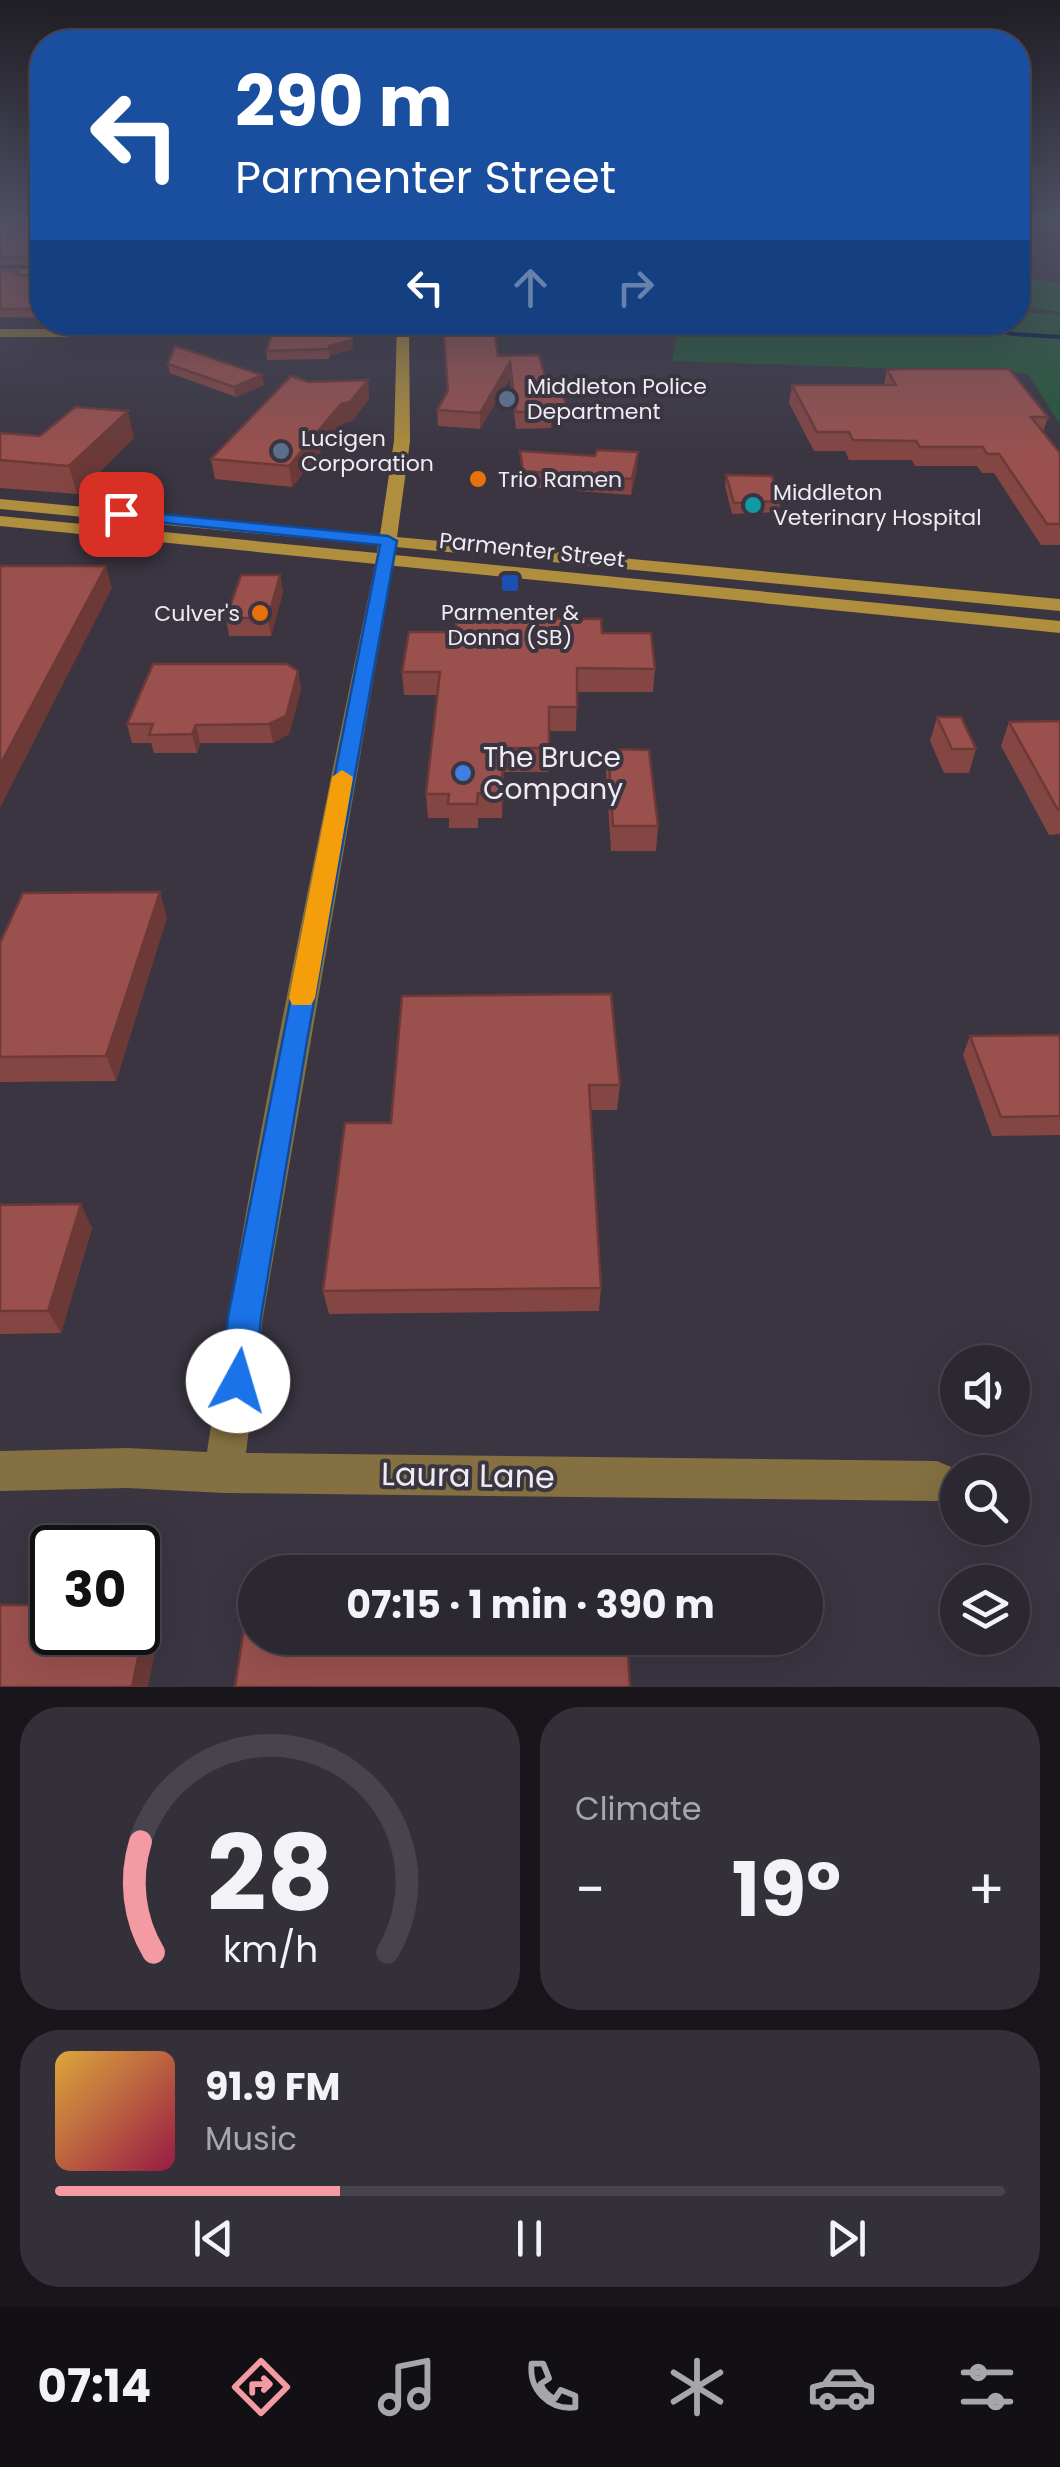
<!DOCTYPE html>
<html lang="en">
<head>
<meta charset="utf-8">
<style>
	body { margin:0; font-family:Poppins,sans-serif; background:#343039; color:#f1f3f6; height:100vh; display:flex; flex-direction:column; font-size:38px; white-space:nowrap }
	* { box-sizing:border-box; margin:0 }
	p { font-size:32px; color:#a6a6ab }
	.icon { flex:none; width:55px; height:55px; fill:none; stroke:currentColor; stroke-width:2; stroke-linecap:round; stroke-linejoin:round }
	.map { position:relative; height:1687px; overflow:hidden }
	.details { display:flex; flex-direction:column; gap:20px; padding:20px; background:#18161b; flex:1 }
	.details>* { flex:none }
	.banner { position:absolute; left:30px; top:30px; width:1000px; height:305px; border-radius:40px; box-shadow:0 10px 40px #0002,0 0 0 2px #48444d; background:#1a4fa0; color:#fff; overflow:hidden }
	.tools { position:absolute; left:940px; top:1345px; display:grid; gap:20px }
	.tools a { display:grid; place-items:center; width:90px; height:90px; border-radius:50%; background:#2c2831; box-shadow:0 10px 40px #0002,0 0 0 2px #48444d; font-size:50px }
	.speed { position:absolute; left:30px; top:1525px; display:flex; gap:20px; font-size:50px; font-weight:700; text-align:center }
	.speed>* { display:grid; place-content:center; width:130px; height:130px; border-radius:50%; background:#2c2831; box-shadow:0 10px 40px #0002,0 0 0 2px #48444d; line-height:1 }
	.speed .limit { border:5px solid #111; border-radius:15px; background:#fff; color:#111 }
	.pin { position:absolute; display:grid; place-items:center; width:85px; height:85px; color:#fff; margin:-42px; border-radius:20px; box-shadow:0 5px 15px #0006 }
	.me { position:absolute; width:110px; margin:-55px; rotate:6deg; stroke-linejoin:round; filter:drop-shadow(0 0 8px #0008) }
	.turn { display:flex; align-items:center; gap:35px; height:210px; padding:0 40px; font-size:45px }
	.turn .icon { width:130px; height:130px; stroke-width:2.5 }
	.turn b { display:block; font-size:70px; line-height:85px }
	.lanes { display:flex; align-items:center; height:95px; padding:0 40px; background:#0003; justify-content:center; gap:50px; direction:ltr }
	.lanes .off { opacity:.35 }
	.big { font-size:75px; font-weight:700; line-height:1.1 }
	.details .tile { flex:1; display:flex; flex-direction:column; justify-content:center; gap:15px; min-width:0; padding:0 35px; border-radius:40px; background:#343039 }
	.details .dial { align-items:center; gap:0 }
	.dial svg { height:260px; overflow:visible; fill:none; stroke:#48444d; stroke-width:7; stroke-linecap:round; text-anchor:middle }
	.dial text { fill:#f1f3f6; stroke:none }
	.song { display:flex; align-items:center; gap:30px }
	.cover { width:120px; height:120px; border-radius:15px; background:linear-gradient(135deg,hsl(40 70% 55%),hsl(340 70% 35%)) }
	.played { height:10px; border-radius:5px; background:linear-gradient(90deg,#f49aa2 30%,#48444d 30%) }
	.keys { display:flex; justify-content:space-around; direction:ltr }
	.heat { display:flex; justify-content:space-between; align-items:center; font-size:55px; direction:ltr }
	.details .tiles { flex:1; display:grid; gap:20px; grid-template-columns:1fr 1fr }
	.tile:last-child { grid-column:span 2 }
	.trip { position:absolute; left:238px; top:1555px; width:585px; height:100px; border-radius:50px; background:#2c2831; box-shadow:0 10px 40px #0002,0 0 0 2px #48444d; font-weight:700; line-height:100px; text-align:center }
	.tab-bar { display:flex; height:160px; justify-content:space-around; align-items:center; background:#121014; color:#a6a6ab }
	.tab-bar .icon { width:70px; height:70px }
	.tab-bar .current { color:#f49aa2 }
	.tab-bar b { font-size:45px; color:#f1f3f6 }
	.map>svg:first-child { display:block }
	.green { fill:#245939 }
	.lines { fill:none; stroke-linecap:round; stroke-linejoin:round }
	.stream { stroke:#001849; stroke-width:4 }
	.street { fill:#847040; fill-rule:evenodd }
	.secondary { fill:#af8e3d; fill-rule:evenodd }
	.wall { fill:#844643 }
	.shaded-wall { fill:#6c3937 }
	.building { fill:#9a514e; stroke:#6c3937; stroke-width:2.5 }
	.route { fill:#1a73e8; stroke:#114b97; stroke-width:2.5 }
	.slow { fill:#f59e0b }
	.service-dot { fill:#5c6f8a; stroke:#3a3541; stroke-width:4 }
	.food-dot { fill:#e8710a; stroke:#3a3541; stroke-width:4 }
	.culture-dot { fill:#0f9aa8; stroke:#3a3541; stroke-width:4 }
	.transit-dot { fill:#1a4fb4; stroke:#3a3541; stroke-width:4 }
	.shop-dot { fill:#3f7fe0; stroke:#3a3541; stroke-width:4 }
	.labels { text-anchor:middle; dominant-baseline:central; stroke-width:8; stroke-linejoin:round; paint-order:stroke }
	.far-poi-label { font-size:22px; fill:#eeebf2; stroke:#3a3541; text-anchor:start }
	.far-street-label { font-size:22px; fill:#eeebf2; stroke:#3a3541 }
	.poi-label { font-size:28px; fill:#eeebf2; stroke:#3a3541; text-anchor:start }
	.near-street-label { font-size:32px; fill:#eeebf2; stroke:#3a3541 }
</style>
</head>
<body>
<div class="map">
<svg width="1060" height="1687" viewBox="0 0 1060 1687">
	<rect width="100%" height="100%" fill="#3a3541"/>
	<g class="green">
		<path d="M1018,276L1060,283V312L1018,305Z"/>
		<path d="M1018,312L1060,314V424L1027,373L672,361L678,329L654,323L1018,322Z"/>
	</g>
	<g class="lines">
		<path class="stream" d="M960,322L1013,334L1060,337"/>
		<g class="street">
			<rect x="0" y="269" width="42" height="6"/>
			<path d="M0,329H403L409,333L403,337H0Z"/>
			<path d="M385,555L394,560L263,1317L246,1453L937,1461L951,1467L957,1481L951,1495L937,1501L224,1493L127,1488L0,1491V1451L127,1448L207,1452C251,1153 315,856 376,560Z"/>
		</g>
		<path class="secondary" d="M397,322H409L410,441L397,537L1060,599V611L396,547L395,555L1060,621V633L0,526V516L377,553L378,545L0,509V499L380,535L394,441Z"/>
	</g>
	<g class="wall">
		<path d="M42,221V258L35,265H0V222Z"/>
		<path d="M0,271H19L20,275H42V318L0,317Z"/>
		<path d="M288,322H357L356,325H288Z"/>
		<path d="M353,331V349L330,355L329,359L267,360L266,351Z"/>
		<path d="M498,356L546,381L566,404V420L552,421L551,428L516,429L510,378L480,429L438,426L437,410L448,392Z"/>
		<path d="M168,364L264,385L236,397L170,373Z"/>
		<path d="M887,370L1048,417L1043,432L1060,453V545H1041L994,473H982L977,466H915L912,460H849L845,451H814L789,403L792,385H884Z"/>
		<path d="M368,380L369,399L352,421L343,423L292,487L215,479L211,459L309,382Z"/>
		<path d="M0,433L40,436L134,438L77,494L0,488Z"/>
		<path d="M520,451L637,468L631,495L523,487Z"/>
		<path d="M726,475L780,501L779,512L732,514L725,486Z"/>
		<path d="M280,575L283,592L271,636H229L226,618Z"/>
		<path d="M602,633L655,669L653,692H577L576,731H549V772H504L502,818H478V828H449V818H428L426,794L437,695H404L402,672Z"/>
		<path d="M298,671L301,689L289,734L273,743H200L197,753H154L151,743H132L127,724Z"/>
		<path d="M937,717L976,749L969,773H944L930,741Z"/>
		<path d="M1060,721V834L1049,835L1001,746L1009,722Z"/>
		<path d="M608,749L658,826L656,851H611L606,773Z"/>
		<path d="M167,917L116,1081L0,1082V943Z"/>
		<path d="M402,996L620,1085L617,1110H590L601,1288L599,1311L329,1314L323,1291L391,1123Z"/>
		<path d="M1060,1035V1135L992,1136L963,1055L970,1036Z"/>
		<path d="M0,1205L92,1228L61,1333L0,1334Z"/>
	</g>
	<g class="shaded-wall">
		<path d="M42,244V258L35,265L33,257L37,249Z"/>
		<path d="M353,331V349L330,355L329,359V346Z"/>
		<path d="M510,362V378L480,429V413Z"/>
		<path d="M262,375L264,385L236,397L234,387Z"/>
		<path d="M368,380L369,399L352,421L343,423L292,487L289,466L341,404Z"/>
		<path d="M128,411L134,438L77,494L69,466Z"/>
		<path d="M638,452L637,468L631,495L632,479Z"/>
		<path d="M106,566L112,588L0,808V765Z"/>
		<path d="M280,575L283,592L271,636L268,618Z"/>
		<path d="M298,671L301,689L289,734L273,743L269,724Z"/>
		<path d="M196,725L200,743L197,753L192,734Z"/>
		<path d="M504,748V772L502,818L501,793Z"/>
		<path d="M160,892L167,917L116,1081L106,1056Z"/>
		<path d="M81,1204L92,1228L61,1333L48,1311Z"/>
		<path d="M149,1605L161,1622L148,1687H132Z"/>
	</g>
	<g class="building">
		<path d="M42,221V244L37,249H42L33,257H0V222Z"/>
		<path d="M0,271H19L16,275H42V309H0Z"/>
		<path d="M443,322H493L498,356L539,355L546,381H557L566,404L551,405L552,411L516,412L510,362L480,413L437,410L448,391Z"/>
		<path d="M273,331H353L352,340L329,346L328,349L266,351Z"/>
		<path d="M175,346L262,375L234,387L168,364Z"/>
		<path d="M901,369H1009L1048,417H1031L1060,453V524H1047L999,454H987L983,447H920L916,441L853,440L849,432H817L792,385H896L887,370Z"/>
		<path d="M291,376L309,382L368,380L350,402L341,404L289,466L211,459Z"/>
		<path d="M75,407L128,411L69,466L0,460V433L40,436Z"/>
		<path d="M597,450L638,452L632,479L523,471L520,451L595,456Z"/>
		<path d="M726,475L772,476L780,501L734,503Z"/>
		<path d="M0,566H106L0,765Z"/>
		<path d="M241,575H280L268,618H226Z"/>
		<path d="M457,618L601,619L602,633H651L655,669L577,668V707H549V748H504L501,793H478L477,804H448L449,794H426L440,672H402L409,632H455Z"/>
		<path d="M153,664H287L298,671L286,716L269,724L196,725L192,734L149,735L153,724H127Z"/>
		<path d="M937,717H961L976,749H952Z"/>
		<path d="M1060,721V810H1058L1009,722Z"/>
		<path d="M608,749L649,750L658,826H613Z"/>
		<path d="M160,892L106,1056L0,1057V943L23,893Z"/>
		<path d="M611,994L620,1085H589L601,1288L323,1291L345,1123H391L402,996Z"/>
		<path d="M1060,1035V1116L1001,1117L970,1036Z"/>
		<path d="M81,1204L48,1311H0V1205Z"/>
		<path d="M0,1605H52V1632H138V1605H149L132,1687H0Z"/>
		<path d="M246,1615H255V1638H627L630,1687H235Z"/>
	</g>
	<linearGradient id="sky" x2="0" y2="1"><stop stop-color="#201d24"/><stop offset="0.48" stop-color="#4f5165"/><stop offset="1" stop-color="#4f5165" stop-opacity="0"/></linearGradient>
	<rect width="1060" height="457" fill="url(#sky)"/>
	<path class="route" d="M121,510L388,536L397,541L307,1041L261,1317L255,1381L250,1393L238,1398L226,1393L221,1381L228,1317L380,545L116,518L113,514Z"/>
	<path class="slow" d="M342,770L353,777L315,998L311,1005H292L289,998L332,777Z"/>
	<g class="service-dot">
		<circle cx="507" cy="399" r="10"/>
		<circle cx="281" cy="451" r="10"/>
	</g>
	<g class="food-dot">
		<circle cx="478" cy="479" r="10"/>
		<circle cx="260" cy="613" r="10"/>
	</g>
	<circle class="culture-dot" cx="753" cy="505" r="10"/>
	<rect class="transit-dot" x="500" y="573" width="20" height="20" rx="5"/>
	<circle class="shop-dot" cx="463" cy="773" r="10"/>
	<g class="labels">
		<g class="far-poi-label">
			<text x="527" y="386">Middleton Police<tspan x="527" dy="25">Department</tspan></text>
			<text x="301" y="438">Lucigen<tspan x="301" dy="25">Corporation</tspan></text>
			<text x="498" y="479">Trio Ramen</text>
			<text x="773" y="492">Middleton<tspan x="773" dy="25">Veterinary Hospital</tspan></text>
			<text x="510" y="612" text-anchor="middle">Parmenter &amp;<tspan x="510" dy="25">Donna (SB)</tspan></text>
			<text x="240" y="613" text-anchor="end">Culver's</text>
		</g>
		<g class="far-street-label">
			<text transform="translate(532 550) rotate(6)">Parmenter Street</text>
		</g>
		<g class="poi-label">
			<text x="483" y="757">The Bruce<tspan x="483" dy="32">Company</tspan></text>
		</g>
		<g class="near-street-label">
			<text transform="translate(468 1475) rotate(1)">Laura Lane</text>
		</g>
	</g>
</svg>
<div class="tools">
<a><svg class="icon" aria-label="sound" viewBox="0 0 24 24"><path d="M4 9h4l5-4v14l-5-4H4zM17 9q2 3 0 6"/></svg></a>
<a><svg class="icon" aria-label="search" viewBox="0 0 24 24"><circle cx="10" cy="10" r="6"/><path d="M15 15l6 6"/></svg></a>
<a><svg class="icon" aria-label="layers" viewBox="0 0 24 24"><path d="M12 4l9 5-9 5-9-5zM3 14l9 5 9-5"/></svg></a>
</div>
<div class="speed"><div class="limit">30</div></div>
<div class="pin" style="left:121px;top:514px;background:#d93025"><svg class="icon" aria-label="arrive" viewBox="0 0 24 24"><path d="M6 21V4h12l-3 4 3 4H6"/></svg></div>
<svg class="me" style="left:238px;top:1381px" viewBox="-20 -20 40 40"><circle r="19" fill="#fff"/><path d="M0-13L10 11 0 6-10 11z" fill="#1a73e8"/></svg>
<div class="trip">07:15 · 1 min · 390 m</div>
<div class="banner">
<div class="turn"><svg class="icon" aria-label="left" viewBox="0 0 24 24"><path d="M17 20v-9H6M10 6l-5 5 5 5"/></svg><div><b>290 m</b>Parmenter Street</div></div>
<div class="lanes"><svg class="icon" aria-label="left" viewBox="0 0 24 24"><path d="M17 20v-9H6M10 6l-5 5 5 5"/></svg><svg class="icon off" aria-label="ahead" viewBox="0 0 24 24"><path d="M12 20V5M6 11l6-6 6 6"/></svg><svg class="icon off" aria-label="right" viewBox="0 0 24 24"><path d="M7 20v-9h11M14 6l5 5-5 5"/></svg></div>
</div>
</div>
<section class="details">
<div class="tiles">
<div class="tile dial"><svg viewBox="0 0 100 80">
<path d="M14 69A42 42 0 1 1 86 69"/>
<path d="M14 69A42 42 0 0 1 10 35" stroke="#f49aa2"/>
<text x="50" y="56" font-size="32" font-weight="700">28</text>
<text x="50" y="72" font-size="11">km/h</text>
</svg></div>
<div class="tile"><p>Climate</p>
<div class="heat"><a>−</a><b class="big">19°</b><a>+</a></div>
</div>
<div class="tile">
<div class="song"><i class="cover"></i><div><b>91.9 FM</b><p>Music</p></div></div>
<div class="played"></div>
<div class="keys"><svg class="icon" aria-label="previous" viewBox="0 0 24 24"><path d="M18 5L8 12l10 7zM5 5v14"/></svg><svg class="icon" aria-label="pause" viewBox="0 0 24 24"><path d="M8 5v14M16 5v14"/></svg><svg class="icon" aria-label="next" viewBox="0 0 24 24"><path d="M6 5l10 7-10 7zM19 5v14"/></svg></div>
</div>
</div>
</section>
<nav class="tab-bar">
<b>07:14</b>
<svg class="icon current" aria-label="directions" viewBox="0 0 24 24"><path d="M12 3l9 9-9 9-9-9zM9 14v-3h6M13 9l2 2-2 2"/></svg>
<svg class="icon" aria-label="music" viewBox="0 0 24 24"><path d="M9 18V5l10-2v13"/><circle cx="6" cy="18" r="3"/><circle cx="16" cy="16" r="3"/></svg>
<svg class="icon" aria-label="phone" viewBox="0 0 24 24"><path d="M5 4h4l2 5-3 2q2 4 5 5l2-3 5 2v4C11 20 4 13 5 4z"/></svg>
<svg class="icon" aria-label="climate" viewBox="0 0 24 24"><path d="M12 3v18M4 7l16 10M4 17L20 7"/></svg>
<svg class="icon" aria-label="car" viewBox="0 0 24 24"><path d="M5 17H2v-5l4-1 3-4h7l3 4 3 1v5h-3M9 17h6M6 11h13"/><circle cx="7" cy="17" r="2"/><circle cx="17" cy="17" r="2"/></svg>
<svg class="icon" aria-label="filters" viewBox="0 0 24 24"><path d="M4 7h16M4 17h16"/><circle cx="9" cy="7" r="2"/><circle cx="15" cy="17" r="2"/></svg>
</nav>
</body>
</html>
